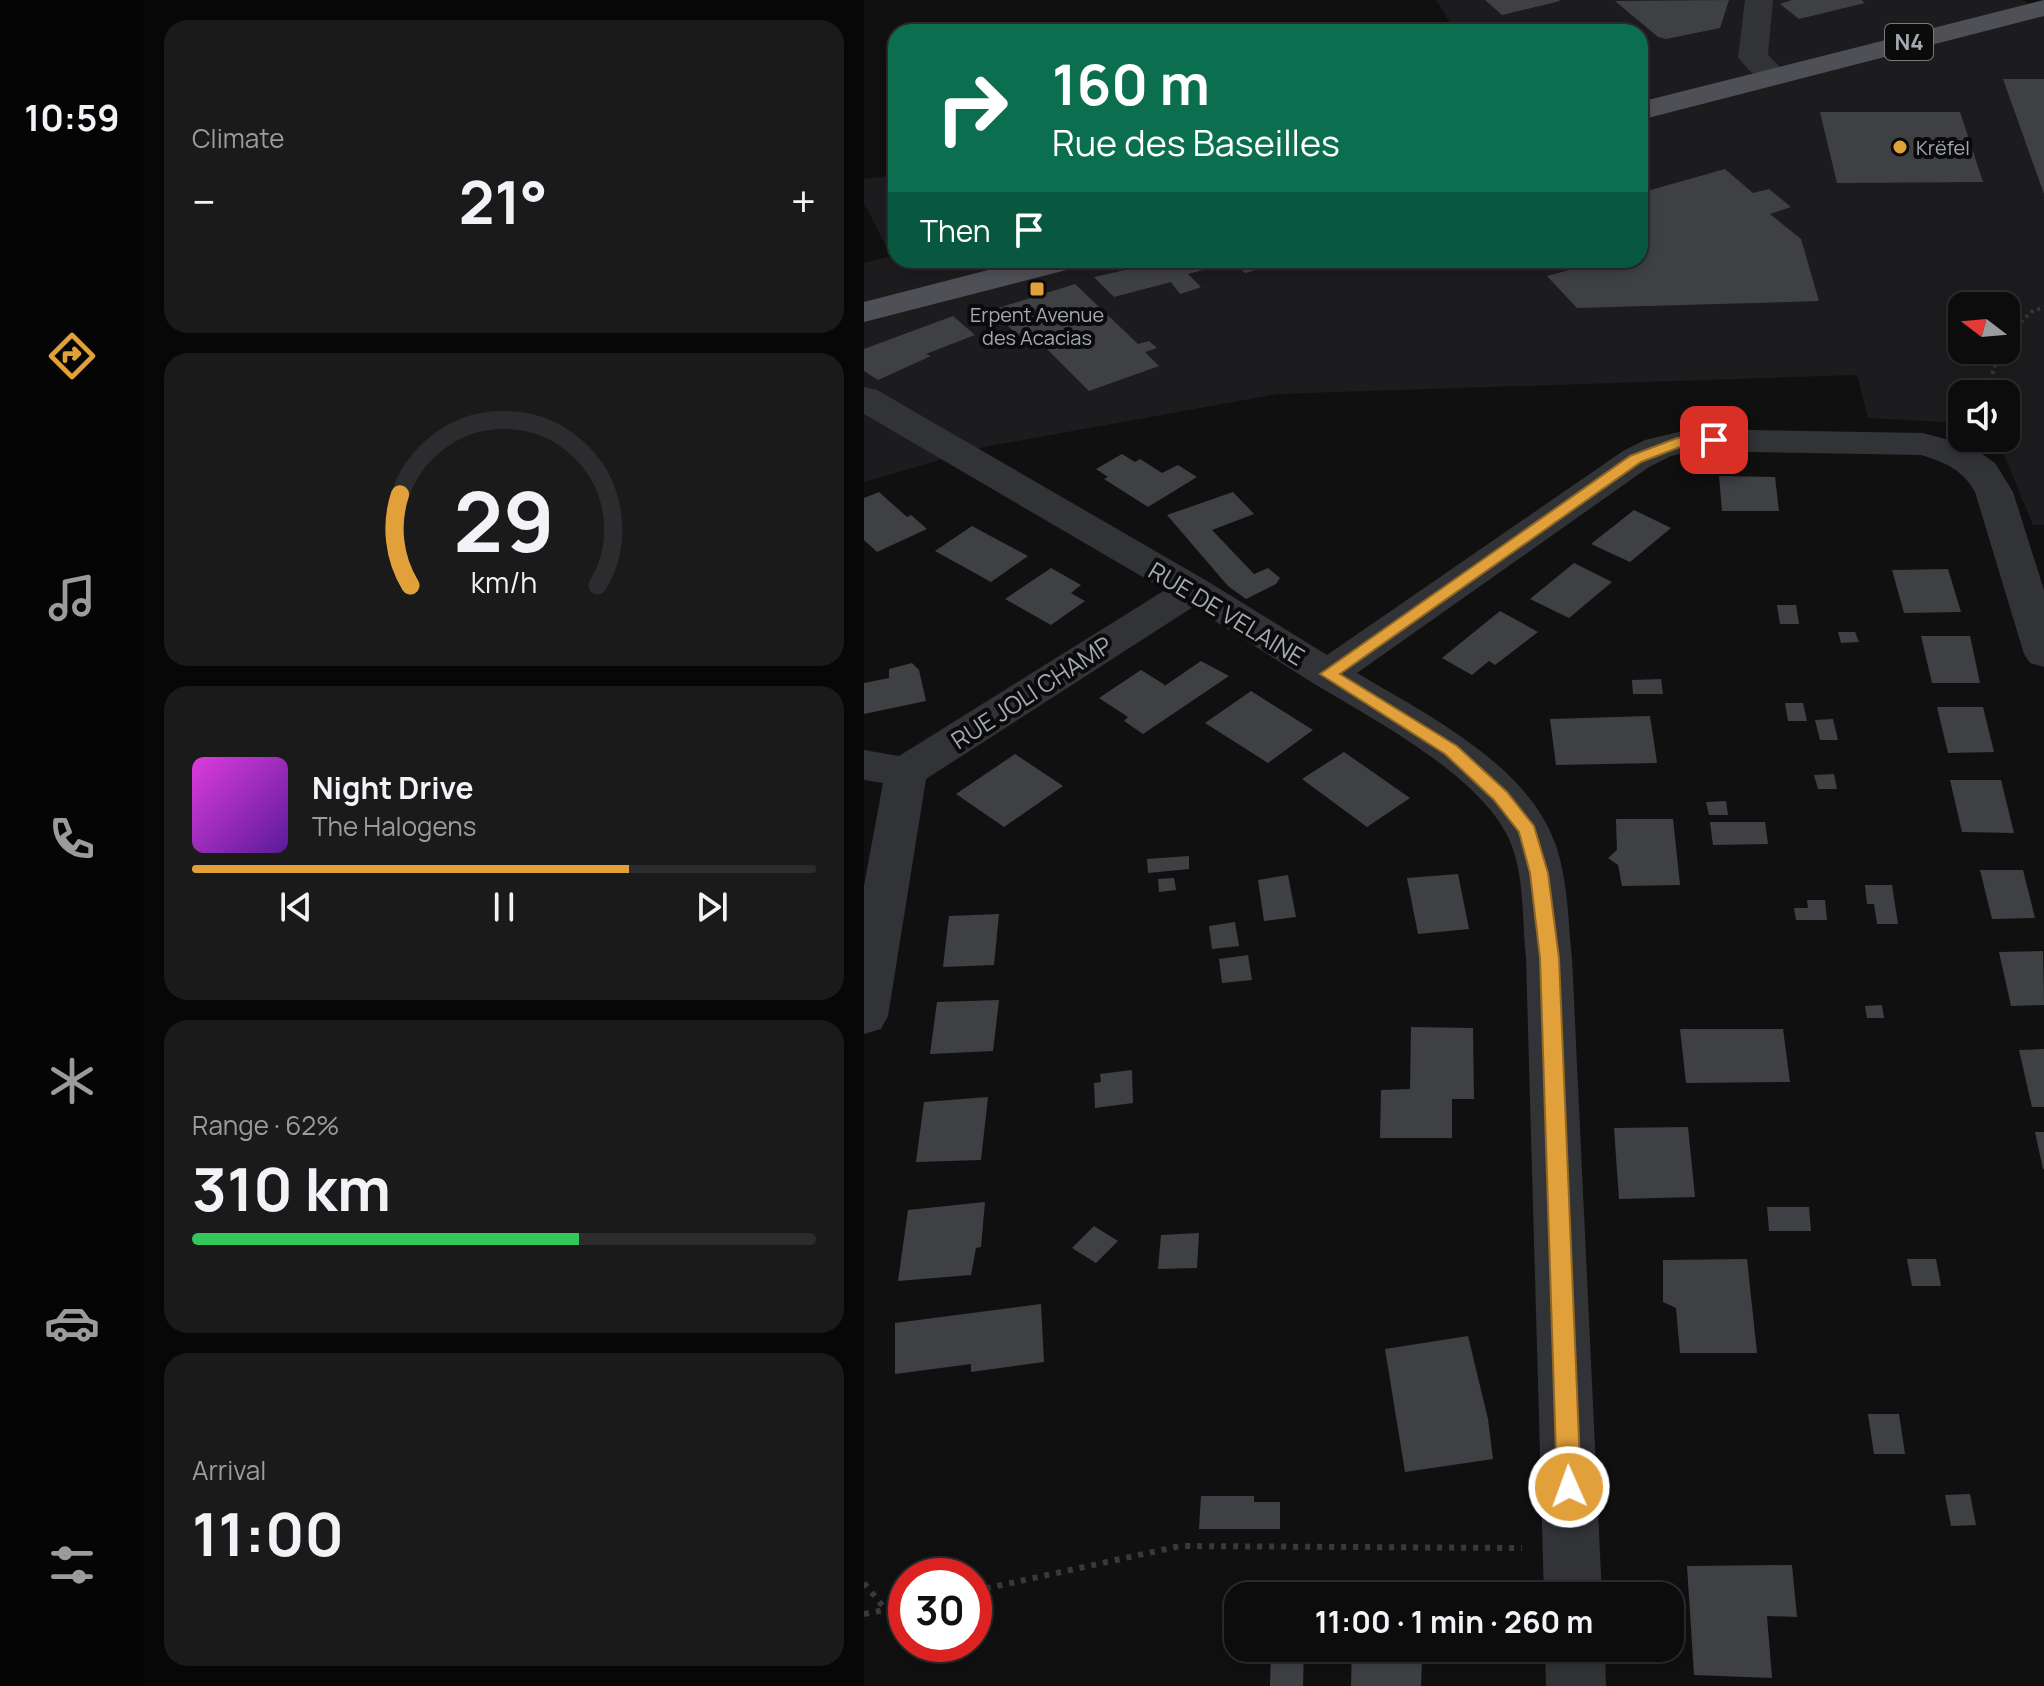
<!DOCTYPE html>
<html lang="en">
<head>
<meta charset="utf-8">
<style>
	body { margin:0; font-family:Manrope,sans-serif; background:#1a1a1b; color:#f1f3f6; height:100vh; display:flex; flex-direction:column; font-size:30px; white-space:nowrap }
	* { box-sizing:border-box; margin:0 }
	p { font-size:26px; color:#9a9b9d }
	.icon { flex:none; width:44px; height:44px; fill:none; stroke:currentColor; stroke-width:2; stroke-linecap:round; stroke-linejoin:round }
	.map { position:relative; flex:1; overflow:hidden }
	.panel { display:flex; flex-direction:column; gap:20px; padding:20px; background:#070707; width:720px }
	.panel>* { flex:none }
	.top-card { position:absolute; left:24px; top:24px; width:760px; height:244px; border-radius:24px; box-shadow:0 4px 12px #0003,0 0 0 2px #2c2c2e; background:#0b6e4f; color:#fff; overflow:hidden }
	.needle { width:52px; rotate:286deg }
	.tools { position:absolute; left:1084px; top:292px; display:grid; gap:16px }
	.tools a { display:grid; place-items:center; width:72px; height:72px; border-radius:16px; background:#0c0c0d; box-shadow:0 4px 12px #0003,0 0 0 2px #2c2c2e; font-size:40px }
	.speed { position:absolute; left:24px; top:1558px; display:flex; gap:16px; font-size:40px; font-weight:700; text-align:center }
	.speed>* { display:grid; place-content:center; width:104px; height:104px; border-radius:50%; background:#0c0c0d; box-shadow:0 4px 12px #0003,0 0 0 2px #2c2c2e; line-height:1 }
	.speed .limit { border:12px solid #d22; background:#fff; color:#111 }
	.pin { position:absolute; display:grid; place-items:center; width:68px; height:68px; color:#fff; margin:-34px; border-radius:16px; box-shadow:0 4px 12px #0006 }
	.me { position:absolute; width:88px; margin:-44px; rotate:358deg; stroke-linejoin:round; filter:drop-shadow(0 0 6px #0008) }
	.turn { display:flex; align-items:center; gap:28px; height:168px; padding:0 32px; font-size:36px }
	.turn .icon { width:104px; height:104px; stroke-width:2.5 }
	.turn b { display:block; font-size:56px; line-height:68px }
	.then { display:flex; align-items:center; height:76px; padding:0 32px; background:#0003; gap:16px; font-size:30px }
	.big { font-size:60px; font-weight:700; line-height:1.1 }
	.panel .tile { flex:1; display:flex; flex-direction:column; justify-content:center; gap:12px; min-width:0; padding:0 28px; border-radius:24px; background:#1a1a1b }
	.panel .dial { align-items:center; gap:0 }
	.dial svg { height:208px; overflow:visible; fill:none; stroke:#2c2c2e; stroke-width:7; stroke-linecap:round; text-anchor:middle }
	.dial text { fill:#f1f3f6; stroke:none }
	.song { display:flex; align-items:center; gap:24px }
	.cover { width:96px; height:96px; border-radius:12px; background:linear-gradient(135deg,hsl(300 70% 55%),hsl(270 70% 35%)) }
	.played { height:8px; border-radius:4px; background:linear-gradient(90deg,#e1a039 70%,#2c2c2e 70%) }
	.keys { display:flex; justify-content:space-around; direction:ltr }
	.heat { display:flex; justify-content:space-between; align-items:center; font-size:44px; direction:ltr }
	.charge { height:12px; border-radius:6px; background:linear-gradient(90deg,#34c759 62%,#2c2c2e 0) }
	.trip { position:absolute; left:360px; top:1582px; width:460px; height:80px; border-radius:24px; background:#0c0c0d; box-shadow:0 4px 12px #0003,0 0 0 2px #2c2c2e; font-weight:700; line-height:80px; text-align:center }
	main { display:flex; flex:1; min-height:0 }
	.tabs { display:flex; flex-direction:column; width:144px; justify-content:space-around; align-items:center; background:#050505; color:#9a9b9d }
	.tabs .icon { width:56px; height:56px }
	.tabs .selected { color:#e1a039 }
	.tabs b { font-size:36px; color:#f1f3f6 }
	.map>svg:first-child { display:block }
	.built { fill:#1c1c1e; fill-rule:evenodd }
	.building { fill:#3f4044 }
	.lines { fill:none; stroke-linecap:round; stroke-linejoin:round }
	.path-far1 { stroke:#38393d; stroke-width:4; stroke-dasharray:3 4; stroke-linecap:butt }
	.path { stroke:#38393d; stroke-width:6; stroke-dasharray:5 7; stroke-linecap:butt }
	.minor { fill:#323336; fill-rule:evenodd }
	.primary { fill:#4e5055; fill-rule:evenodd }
	.route { fill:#e1a039; stroke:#926825; stroke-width:2 }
	.poi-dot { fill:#e1a039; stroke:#0b0b0c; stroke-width:3 }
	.labels { text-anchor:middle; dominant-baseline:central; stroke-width:8; stroke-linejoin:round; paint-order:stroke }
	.far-poi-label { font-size:20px; fill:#a3a8b1; stroke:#0b0b0c; text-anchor:start }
	.shield { fill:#0b0b0c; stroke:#757980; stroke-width:2 }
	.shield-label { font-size:22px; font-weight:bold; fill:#a3a8b1 }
	.street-label { font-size:24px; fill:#a3a8b1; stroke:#0b0b0c }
</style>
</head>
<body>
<main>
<nav class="tabs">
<b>10:59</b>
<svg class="icon selected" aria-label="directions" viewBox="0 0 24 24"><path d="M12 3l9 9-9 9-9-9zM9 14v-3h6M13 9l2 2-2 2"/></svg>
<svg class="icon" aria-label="music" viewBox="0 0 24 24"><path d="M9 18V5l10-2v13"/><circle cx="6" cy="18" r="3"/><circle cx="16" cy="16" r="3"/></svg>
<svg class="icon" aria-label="phone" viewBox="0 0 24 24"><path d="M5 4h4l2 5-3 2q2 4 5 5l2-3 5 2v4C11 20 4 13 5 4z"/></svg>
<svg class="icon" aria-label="climate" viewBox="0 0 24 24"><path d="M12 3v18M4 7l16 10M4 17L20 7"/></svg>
<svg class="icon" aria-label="car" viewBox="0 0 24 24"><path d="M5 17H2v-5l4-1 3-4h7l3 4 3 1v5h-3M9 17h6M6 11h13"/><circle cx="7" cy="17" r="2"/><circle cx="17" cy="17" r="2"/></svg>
<svg class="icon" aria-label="filters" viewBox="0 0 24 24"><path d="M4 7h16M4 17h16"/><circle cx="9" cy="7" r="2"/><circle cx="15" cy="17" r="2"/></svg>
</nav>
<section class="panel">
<div class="tile"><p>Climate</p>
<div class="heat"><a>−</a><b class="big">21°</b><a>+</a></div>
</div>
<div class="tile dial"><svg viewBox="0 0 100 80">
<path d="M14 69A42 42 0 1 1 86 69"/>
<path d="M14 69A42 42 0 0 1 10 34" stroke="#e1a039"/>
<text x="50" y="56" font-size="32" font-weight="700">29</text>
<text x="50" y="72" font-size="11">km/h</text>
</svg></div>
<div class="tile">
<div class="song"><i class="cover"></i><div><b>Night Drive</b><p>The Halogens</p></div></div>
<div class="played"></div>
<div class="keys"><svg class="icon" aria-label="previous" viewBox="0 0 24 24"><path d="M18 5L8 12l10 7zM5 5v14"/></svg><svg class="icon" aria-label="pause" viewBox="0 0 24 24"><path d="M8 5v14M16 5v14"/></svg><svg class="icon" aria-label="next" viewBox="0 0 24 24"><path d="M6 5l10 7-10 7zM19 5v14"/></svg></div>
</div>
<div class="tile"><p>Range · 62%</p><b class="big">310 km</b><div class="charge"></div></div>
<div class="tile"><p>Arrival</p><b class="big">11:00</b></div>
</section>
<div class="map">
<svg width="1180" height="1686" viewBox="0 0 1180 1686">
	<rect width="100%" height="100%" fill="#101011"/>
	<path class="built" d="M572,0H1158L1180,13V525H1169L1133,438H1142V394H1098V423L1004,418L993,375L414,394L120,447L0,482V263L27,256L0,203V179L32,175V260H776V32H592ZM1098,306H1142V350H1098Z"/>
	<g class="building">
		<path d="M621,0H695L696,1L638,15Z"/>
		<path d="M865,0L856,28L802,39L794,37L751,1Z"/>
		<path d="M928,0H997L1001,3L935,19L916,4Z"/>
		<path d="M1139,79H1180V194Z"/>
		<path d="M956,112H1096L1119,182L973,183Z"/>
		<path d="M861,169L889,193L905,189L927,207L906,214L937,239L955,301L713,308L683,276L724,265L718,260H776V193Z"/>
		<path d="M306,260H420V261L381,273L374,266L362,269L357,265L324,274L337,287L316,294L307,282L250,297L230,277Z"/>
		<path d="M211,284L274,344L285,341L293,348L281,352L295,366L225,391L170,336L158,340L128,310Z"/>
		<path d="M89,316L111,335L62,354L67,356L14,380L0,371V349Z"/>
		<path d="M258,454L271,462L276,459L298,473L314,465L333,477L284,507L240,479L244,477L232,469Z"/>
		<path d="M855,476L911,477L915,511H858Z"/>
		<path d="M15,492L43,517L47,515L63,529L13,552L0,540V498Z"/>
		<path d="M369,492L390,514L348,530L390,574L404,568L416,578L412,584L382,599L364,586L303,515Z"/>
		<path d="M770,510L807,528L766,562L727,544Z"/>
		<path d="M108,526L164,556L127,582L71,551Z"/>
		<path d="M710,563L748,582L705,618L666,599Z"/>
		<path d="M187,568L217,585L207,593L221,601L187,625L141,599Z"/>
		<path d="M1084,569L1097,612L1040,613L1028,570Z"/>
		<path d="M913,605H932L935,624H916Z"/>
		<path d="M636,611L674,632L631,665L625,661L608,675L578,658Z"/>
		<path d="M974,632H991L995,642L977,643Z"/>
		<path d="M1057,636H1106L1116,683H1068Z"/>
		<path d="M337,661L365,676L279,734L260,721L264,717L235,698L277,670L301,685L299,687Z"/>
		<path d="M48,663L55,670L62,701L0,714V683L25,678V669Z"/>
		<path d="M797,679L799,694H769L768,680Z"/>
		<path d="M387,691L449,730L404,763L341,723Z"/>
		<path d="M921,703H939L943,721H924Z"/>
		<path d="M1073,707H1119L1130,752L1084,753Z"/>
		<path d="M786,716L793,763L692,765L686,719Z"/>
		<path d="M969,719L974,740H956L951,720Z"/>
		<path d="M480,752L546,798L503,827L438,779Z"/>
		<path d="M151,754L199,786L140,827L92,794Z"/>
		<path d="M970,774L973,789H954L950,775Z"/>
		<path d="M1086,780H1137L1150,833L1098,832Z"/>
		<path d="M862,801L864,815H845L842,802Z"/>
		<path d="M752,819H809L816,885L758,886L754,865L744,858L753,850Z"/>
		<path d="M846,822H901L904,844L849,845Z"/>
		<path d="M325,856V869L284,873L283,859Z"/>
		<path d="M1116,870H1159L1171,918L1128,919Z"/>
		<path d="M594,874L605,929L554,934L543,878Z"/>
		<path d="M424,875L432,917L400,921L394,880Z"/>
		<path d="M310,878L312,890L295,892L294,879Z"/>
		<path d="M1001,885H1028L1034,924H1013L1010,904H1003Z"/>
		<path d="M943,900H961L963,920H932L930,908H944Z"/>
		<path d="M135,914L130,965L79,967L85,916Z"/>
		<path d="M371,922L375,946L348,949L345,926Z"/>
		<path d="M1179,951L1180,1005L1147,1006L1135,952Z"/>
		<path d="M384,955L388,980L358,983L355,959Z"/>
		<path d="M135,1000L129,1051L66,1054L73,1002Z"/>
		<path d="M1018,1005L1020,1018H1003L1001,1006Z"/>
		<path d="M547,1027L609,1028L610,1099H588V1138H516L517,1090L546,1089Z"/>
		<path d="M816,1029H919L926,1082L822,1083Z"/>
		<path d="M1180,1049V1107H1168L1155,1050Z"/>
		<path d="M268,1070L269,1103L231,1108L230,1083L237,1082L236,1074Z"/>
		<path d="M124,1097L117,1160L52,1162L60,1102Z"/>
		<path d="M824,1127L831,1197L755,1199L750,1128Z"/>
		<path d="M1171,1132H1180V1169H1179Z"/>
		<path d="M121,1202L117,1247L112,1248L107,1275L34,1281L44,1210Z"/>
		<path d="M903,1207H945L947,1231H905Z"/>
		<path d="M230,1226L254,1241L232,1263L208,1248Z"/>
		<path d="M335,1233L333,1268L294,1269L297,1235Z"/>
		<path d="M883,1259L893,1353H816L812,1308L799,1302V1260Z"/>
		<path d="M1043,1259H1072L1077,1286H1048Z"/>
		<path d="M177,1304L180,1362L107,1372V1364L31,1374V1323Z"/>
		<path d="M604,1336L624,1419L629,1459L541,1472L521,1349Z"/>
		<path d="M1004,1414H1035L1041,1454H1010Z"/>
		<path d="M1106,1494L1112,1525L1087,1526L1081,1495Z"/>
		<path d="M337,1496H390V1502H416V1529H335Z"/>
		<path d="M928,1565L933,1617L903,1616L908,1678L830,1675L823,1566Z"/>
		<path d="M407,1648H440L439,1686H406Z"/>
		<path d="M488,1648H608L609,1659L558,1661L557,1686H487Z"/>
	</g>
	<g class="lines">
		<g class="path-far1">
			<path d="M1142,337L1167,312L1180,307"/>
			<path d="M1122,394L1136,350"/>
		</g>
		<g class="path">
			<path d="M0,1583L22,1610"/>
			<path d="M110,1591L316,1546L658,1548"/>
			<path d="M0,1614L42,1606"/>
		</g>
		<g class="minor">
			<path d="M881,0H909L904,55L925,76L921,82C900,87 886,73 874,57Z"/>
			<path d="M0,387L13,390L343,581L463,655L759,451L781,440L827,429L1059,433L1107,446L1131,463L1149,492L1180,590V667L1166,663L1160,654L1111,492C1099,470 1081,462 1057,455L827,451L807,456L785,467L493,673C560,713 663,764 691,843C704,879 704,920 708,958L738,1596H680L662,958C658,920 661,872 644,837C613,773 508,719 449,683C409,658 369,632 329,607L62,779L24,1016L17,1029L0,1034V886L19,783L0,780V750L35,756L301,590L0,414Z"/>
			<path d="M681,1648H741L742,1686H682Z"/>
		</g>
		<g class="primary">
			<path d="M1180,0V16L776,120V102Z"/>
			<path d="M163,260H219L214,267L0,322V302Z"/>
		</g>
	</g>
	<path class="route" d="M850,435L857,440L855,443L816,447L777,462L476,674L593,746L643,792L670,826L684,873L695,958L717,1487L713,1494L705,1497L697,1494L693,1487L676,958L666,873L655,832L630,800L581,754L456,674L766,456L813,438Z"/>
	<g class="poi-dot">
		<circle cx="1036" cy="147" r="8"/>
		<rect x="165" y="281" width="16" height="16" rx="4"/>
	</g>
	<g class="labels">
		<g class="far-poi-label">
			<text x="1052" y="147">Krëfel</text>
			<text x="173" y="314" text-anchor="middle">Erpent Avenue<tspan x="173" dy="23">des Acacias</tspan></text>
		</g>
		<rect class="shield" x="1021" y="24" width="48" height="36" rx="6"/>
		<g class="shield-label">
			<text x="1045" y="42">N4</text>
		</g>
		<g class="street-label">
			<text transform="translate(363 613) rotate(31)">RUE DE VELAINE</text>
			<text transform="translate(167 692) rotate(-33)">RUE JOLI CHAMP</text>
		</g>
	</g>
</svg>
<div class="tools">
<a><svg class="needle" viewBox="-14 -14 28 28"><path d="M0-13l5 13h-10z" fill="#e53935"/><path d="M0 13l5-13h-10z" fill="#9a9b9d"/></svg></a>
<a><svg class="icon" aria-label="sound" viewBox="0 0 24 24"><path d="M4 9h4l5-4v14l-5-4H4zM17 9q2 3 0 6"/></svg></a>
</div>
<div class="speed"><div class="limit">30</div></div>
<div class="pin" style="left:850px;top:440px;background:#d93025"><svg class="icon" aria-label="arrive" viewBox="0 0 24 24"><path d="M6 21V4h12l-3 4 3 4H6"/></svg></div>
<svg class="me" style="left:705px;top:1487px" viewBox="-20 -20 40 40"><circle r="17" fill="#e1a039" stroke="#fff" stroke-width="3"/><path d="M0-11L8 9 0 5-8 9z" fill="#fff"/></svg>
<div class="trip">11:00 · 1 min · 260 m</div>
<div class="top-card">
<div class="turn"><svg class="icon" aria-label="right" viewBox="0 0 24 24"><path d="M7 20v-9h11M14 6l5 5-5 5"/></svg><div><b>160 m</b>Rue des Baseilles</div></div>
<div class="then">Then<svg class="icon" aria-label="arrive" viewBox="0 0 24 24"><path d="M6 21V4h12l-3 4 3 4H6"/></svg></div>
</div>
</div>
</main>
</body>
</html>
